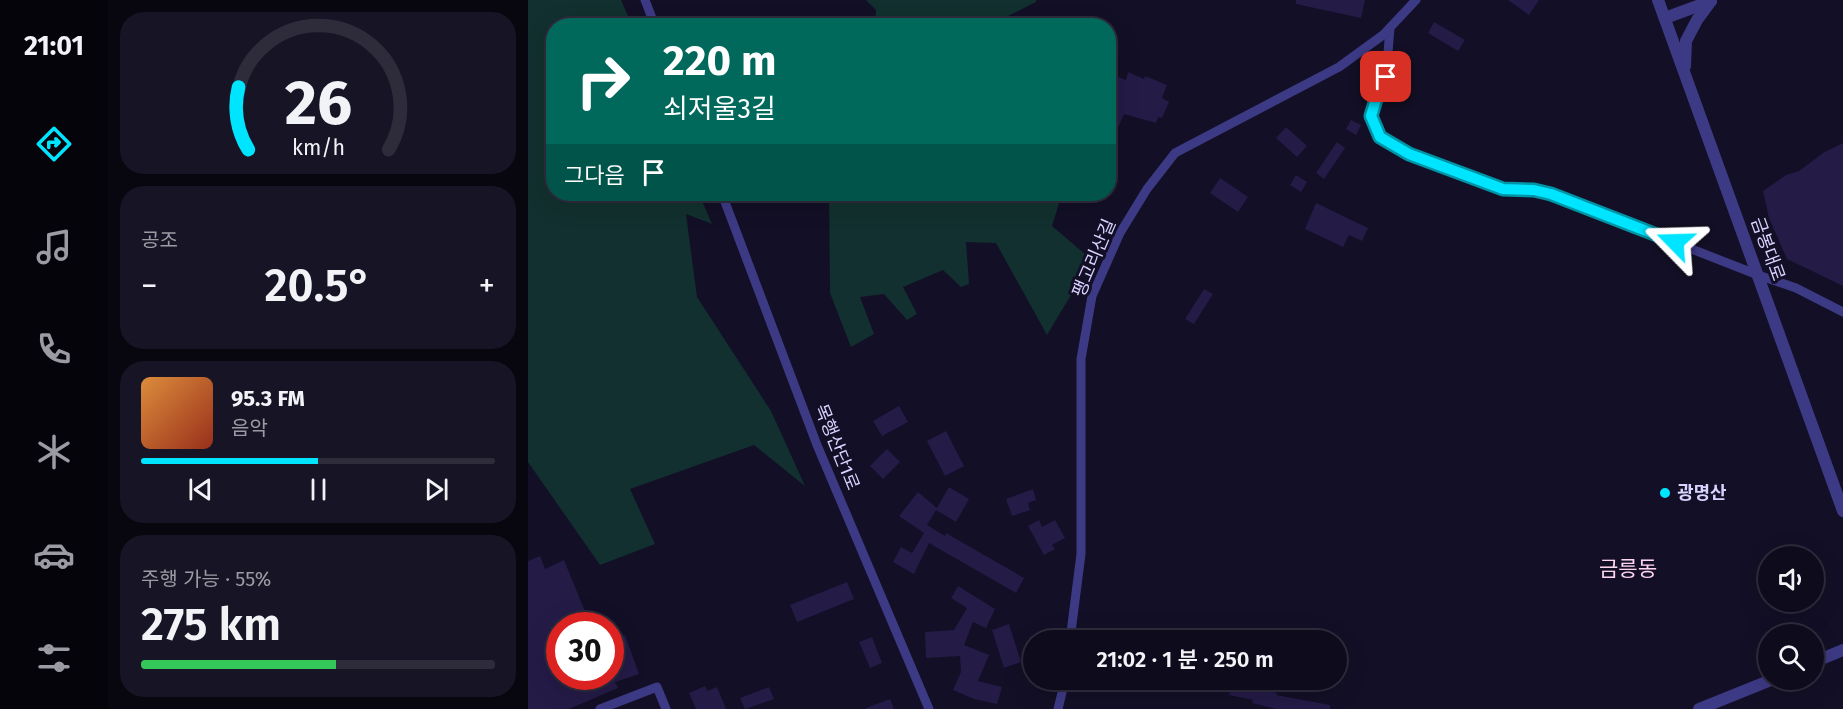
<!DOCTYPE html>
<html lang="ko">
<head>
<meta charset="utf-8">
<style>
	body { margin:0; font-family:"Fira Sans","Noto Sans KR",sans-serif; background:#171425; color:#f1f3f6; height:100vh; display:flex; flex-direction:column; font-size:22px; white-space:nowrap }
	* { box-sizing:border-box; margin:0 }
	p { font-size:20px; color:#9b9ba3 }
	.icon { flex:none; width:33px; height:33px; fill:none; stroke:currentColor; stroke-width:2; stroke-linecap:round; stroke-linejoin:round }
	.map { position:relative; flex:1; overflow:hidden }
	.side { display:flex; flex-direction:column; gap:12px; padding:12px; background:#08060f; width:420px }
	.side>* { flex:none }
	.top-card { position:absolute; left:18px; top:18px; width:570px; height:183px; border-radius:24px; box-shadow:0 6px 24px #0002,0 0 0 2px #2e2b3b; background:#00695c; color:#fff; overflow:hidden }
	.fabs { position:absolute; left:1230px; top:546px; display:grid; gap:12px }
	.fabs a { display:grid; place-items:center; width:66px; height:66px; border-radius:50%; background:#0e0b1c; box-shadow:0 6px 24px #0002,0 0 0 2px #2e2b3b; font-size:30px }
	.speed { position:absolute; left:18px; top:612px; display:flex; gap:12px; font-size:30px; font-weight:700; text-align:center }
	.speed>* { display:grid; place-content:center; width:78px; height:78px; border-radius:50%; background:#0e0b1c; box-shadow:0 6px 24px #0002,0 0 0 2px #2e2b3b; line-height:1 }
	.speed .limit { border:9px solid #d22; background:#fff; color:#111 }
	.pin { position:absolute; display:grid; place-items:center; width:51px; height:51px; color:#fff; margin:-26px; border-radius:12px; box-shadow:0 3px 9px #0006 }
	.me { position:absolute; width:66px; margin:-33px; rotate:292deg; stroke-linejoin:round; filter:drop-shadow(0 0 4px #0008) }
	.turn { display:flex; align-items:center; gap:21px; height:126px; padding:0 18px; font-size:27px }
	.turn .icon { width:78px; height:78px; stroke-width:2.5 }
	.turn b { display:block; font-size:42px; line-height:51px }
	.then { display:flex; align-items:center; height:57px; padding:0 18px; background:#0003; gap:12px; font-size:22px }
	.big { font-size:45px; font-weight:600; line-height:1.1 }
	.side .widget { flex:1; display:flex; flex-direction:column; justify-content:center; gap:9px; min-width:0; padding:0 21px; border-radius:24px; background:#171425 }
	.side .dial { align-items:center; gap:0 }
	.dial svg { height:156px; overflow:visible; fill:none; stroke:#2e2b3b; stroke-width:7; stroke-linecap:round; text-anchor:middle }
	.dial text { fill:#f1f3f6; stroke:none }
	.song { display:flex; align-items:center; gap:18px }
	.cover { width:72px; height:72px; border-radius:9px; background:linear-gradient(135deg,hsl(30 70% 55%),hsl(10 70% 35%)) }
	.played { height:6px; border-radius:3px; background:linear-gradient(90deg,#00e5ff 50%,#2e2b3b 50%) }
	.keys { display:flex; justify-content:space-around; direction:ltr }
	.heat { display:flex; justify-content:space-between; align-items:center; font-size:33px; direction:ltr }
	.charge { height:9px; border-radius:4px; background:linear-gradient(90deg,#34c759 55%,#2e2b3b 0) }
	.trip { position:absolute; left:495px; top:630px; width:324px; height:60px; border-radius:30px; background:#0e0b1c; box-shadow:0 6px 24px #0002,0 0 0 2px #2e2b3b; font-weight:600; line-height:60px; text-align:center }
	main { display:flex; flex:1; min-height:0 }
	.tabs { display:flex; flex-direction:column; width:108px; justify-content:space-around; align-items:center; background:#06040b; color:#9b9ba3 }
	.tabs .icon { width:42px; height:42px }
	.tabs .selected { color:#00e5ff }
	.tabs b { font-size:27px; color:#f1f3f6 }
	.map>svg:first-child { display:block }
	.green { fill:#12302f }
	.building { fill:#241b47 }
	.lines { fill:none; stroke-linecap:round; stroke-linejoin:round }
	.minor { stroke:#3d3a85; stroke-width:9 }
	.tertiary { stroke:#3d3a85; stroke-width:12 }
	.route-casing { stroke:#0095a6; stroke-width:15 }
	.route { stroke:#00e5ff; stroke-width:10 }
	.poi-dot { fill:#00e5ff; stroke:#130f26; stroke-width:2 }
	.labels { text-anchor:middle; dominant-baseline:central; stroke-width:6; stroke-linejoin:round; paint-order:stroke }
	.street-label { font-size:18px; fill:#d9d4ff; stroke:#130f26 }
	.poi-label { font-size:18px; font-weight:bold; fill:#d9d4ff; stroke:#130f26; text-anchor:start }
	.quarter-label { font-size:21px; fill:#ffd6f0; stroke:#130f26 }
</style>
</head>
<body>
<main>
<nav class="tabs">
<b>21:01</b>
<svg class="icon selected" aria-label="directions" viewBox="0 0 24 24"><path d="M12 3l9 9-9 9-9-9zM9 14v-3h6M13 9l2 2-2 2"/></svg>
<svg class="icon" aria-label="music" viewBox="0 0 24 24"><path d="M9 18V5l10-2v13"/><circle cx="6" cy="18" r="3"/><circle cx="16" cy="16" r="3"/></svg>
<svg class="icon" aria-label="phone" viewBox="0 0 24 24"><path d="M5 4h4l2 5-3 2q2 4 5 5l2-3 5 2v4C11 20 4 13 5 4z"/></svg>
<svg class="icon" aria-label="climate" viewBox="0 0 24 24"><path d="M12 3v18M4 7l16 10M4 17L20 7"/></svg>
<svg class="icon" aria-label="car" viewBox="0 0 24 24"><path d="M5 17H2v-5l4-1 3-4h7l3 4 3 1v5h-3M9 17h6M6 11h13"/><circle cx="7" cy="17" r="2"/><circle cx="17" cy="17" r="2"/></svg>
<svg class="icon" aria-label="filters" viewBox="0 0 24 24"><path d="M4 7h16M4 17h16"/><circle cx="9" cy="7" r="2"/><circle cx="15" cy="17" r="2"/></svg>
</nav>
<section class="side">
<div class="widget dial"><svg viewBox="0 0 100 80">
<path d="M14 69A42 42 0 1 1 86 69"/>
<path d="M14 69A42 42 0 0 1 9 37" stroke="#00e5ff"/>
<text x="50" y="56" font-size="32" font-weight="700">26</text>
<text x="50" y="72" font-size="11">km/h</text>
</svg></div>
<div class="widget"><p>공조</p>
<div class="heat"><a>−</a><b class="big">20.5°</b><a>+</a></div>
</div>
<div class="widget">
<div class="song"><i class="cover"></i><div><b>95.3 FM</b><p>음악</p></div></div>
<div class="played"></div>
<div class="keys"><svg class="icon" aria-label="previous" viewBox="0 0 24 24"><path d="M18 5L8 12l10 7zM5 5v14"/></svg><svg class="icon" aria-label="pause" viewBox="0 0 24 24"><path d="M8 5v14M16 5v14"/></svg><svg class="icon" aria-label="next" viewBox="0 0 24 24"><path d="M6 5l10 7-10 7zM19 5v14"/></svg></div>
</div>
<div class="widget"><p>주행 가능 · 55%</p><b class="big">275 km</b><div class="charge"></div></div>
</section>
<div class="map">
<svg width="1315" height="709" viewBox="0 0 1315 709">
	<rect width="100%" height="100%" fill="#130f26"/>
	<g class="green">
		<path d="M0,0H93L104,25L26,26V194H171L184,224L158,214L169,297L243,411L277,486L226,445L102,489L127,544L72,565L0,462Z"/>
		<path d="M338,0H508V2L462,25L347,26L348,10Z"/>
		<path d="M301,194H534L524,226L564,260L519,335L468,243L438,242L441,284L433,287L415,270L375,287L389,314L379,320L356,294L332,297L346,334L323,347L302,293Z"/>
	</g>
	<g class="building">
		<path d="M768,0H837L833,18L768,4Z"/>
		<path d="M980,0H1011L1001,15Z"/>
		<path d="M906,22L937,40L930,51L900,33Z"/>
		<path d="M600,72L616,79L617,76L639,85L634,98L641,102L634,118L630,117L628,123L596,114L580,150V73L598,80Z"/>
		<path d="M823,120L833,125L828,135L818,129Z"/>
		<path d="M758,127L779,146L769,157L748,138Z"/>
		<path d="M809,142L817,148L796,179L788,173Z"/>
		<path d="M1315,143V286L1259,259L1241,218L1235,191L1258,175L1271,171L1295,153Z"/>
		<path d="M768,175L779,182L773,192L762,185Z"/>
		<path d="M692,178L720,197L710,212L682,193Z"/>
		<path d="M788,203L840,228L834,241L821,235L815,247L777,229Z"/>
		<path d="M676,289L685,294L666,324L657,319Z"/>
		<path d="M371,406L380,422L354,436L345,421Z"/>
		<path d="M418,431L436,466L417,476L399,441Z"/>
		<path d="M359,449L372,462L355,479L342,466Z"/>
		<path d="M421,487L441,499L428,522L408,510L399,525L417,536L418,533L496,578L488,593L401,543L386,574L365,562L373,547L384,553L396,533L371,516L390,492L409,508Z"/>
		<path d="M505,489L508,500L500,503L502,510L484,516L478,499Z"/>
		<path d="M511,520L514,527L527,520L537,538L524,545L527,549L516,555L500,526Z"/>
		<path d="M12,556L17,569L36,560L63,626H32V676H82V641L97,635L111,674L87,682L90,688L41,709H0V561Z"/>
		<path d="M319,582L326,599L269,622L262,605Z"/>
		<path d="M430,586L467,609L458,628L445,622L436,645L461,655L450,681L474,687L469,704L446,699L425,690L433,672L432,656L398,658L397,632L426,630L439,608L423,598Z"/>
		<path d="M481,624L493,662L476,668L464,630Z"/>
		<path d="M344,637L354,663L342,668L331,642Z"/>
		<path d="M705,681L749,693L748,695L802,705V709H748L724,703L725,700L701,695Z"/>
		<path d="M177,686L179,691L189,687L198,709H168L161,693Z"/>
		<path d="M241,687L246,699L217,709L212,698Z"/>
		<path d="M362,699L366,709H338V708Z"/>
	</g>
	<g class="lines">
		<g class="minor">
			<path d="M117,0L127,26"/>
			<path d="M862,28L858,77L849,96L843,116L852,137L881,154L975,189L1006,190L1023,194L1230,275L1268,288L1315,312"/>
			<path d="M194,194L289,445L401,709"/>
			<path d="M542,640L553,554V359L564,296L592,233L619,189L647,153L811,67L855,35L888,0"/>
			<path d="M72,709L129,687L138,709"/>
			<path d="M530,709L537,680"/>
		</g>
		<g class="tertiary">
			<path d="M1130,0L1315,511"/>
			<path d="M1137,18L1183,1"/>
			<path d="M1157,66L1158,41L1169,20L1183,1L1179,0"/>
			<path d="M1286,662L1315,650"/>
			<path d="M1171,709L1243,680"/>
		</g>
	</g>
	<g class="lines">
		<g class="route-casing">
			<path id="route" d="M858,77L849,96L843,116L852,137L881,154L975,189L1006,190L1023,194L1147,242"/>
		</g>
		<use href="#route" class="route"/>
	</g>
	<circle class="poi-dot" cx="1137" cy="493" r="6"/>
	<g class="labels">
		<g class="street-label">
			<text transform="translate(1240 249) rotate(70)">금봉대로</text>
			<text transform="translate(566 258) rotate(-67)">팽고리산길</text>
			<text transform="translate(309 447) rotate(68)">목행산단1로</text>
		</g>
		<g class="poi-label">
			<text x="1149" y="493">광명산</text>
		</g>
		<g class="quarter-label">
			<text x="1100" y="569">금릉동</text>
		</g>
	</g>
</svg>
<div class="fabs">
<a><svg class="icon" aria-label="sound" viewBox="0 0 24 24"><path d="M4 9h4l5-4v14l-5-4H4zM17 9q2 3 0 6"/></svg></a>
<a><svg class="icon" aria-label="search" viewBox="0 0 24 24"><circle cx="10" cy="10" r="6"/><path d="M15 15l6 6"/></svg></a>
</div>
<div class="speed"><div class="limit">30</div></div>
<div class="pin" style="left:858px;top:77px;background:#d93025"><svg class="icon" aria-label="arrive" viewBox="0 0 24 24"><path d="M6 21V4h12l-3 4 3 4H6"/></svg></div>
<svg class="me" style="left:1147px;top:242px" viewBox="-20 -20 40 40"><path d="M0-17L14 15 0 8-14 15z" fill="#00e5ff" stroke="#fff" stroke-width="4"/></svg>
<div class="trip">21:02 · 1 분 · 250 m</div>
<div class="top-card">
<div class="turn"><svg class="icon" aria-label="right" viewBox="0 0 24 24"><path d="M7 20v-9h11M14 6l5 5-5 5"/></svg><div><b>220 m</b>쇠저울3길</div></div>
<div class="then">그다음<svg class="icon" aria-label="arrive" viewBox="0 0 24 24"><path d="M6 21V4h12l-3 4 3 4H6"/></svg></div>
</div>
</div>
</main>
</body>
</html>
